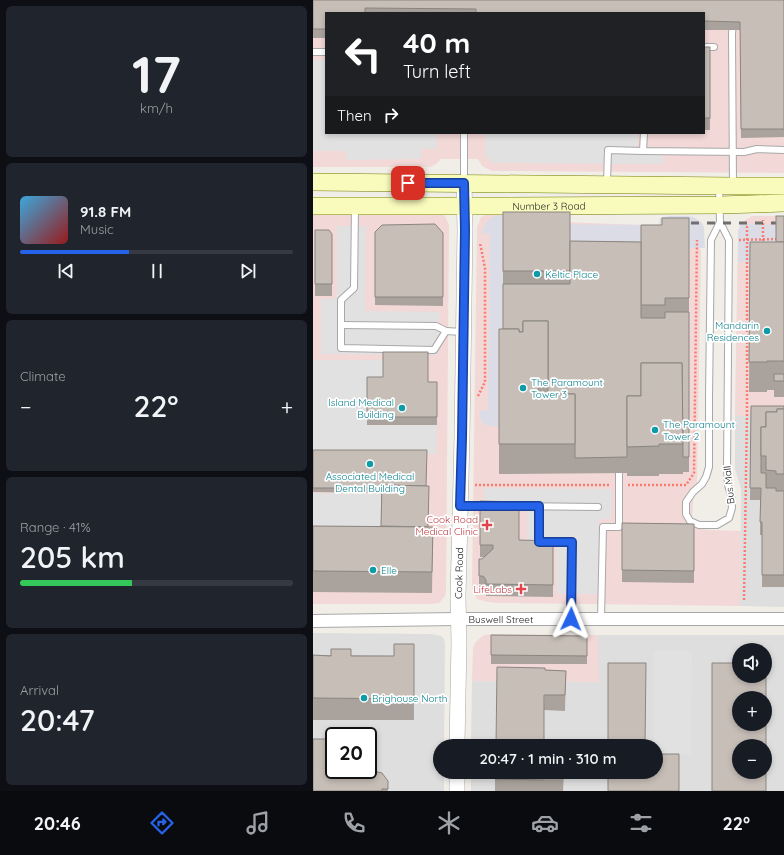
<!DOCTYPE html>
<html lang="en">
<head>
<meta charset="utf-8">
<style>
	body { margin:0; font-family:Quicksand,sans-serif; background:#20242c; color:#f1f3f6; height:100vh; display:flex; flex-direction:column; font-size:15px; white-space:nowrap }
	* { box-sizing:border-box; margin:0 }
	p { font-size:13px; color:#9ea1a6 }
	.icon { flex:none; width:22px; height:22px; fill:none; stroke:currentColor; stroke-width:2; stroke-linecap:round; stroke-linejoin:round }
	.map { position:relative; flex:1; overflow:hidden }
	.side { display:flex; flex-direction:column; gap:6px; padding:6px; background:#0d0f14; width:313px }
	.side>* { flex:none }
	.top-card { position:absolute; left:12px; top:12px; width:380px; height:122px; border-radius:0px; box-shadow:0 2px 6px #0003; background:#202124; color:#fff; overflow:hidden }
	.fabs { position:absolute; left:419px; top:643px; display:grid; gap:8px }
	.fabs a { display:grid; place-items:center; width:40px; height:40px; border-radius:50%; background:#171b24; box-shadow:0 2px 6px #0003; font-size:20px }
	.speed { position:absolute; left:12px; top:727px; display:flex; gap:8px; font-size:20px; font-weight:700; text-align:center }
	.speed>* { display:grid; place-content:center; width:52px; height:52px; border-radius:50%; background:#171b24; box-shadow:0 2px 6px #0003; line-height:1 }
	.speed .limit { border:2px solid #111; border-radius:6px; background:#fff; color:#111 }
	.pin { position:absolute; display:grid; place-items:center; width:34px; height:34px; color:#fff; margin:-17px; border-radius:8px; box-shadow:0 2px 6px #0006 }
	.me { position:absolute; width:44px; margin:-22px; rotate:2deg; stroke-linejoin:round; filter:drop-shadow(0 0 3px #0008) }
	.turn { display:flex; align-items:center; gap:14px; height:84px; padding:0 12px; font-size:18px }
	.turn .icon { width:52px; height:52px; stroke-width:2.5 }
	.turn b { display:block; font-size:28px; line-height:34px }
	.then { display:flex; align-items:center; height:38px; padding:0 12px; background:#0003; gap:8px; font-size:15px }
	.big { font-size:30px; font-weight:600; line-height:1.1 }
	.side .card { flex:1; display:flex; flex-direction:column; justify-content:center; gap:6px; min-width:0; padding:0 14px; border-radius:6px; background:#20242c }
	.side .dial { align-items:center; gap:0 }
	.dial b { font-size:52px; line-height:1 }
	.song { display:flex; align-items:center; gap:12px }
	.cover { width:48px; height:48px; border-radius:6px; background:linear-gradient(135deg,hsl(200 70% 55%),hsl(0 70% 35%)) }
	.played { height:4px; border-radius:2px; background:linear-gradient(90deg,#2563eb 40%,#363941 40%) }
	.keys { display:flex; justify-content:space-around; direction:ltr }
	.heat { display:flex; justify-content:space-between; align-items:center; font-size:22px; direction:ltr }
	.charge { height:6px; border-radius:3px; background:linear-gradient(90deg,#34c759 41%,#363941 0) }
	.trip { position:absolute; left:120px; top:739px; width:230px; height:40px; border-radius:20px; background:#171b24; box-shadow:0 2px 6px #0003; font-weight:600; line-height:40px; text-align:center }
	.dock { display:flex; height:64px; justify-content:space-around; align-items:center; background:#090b0e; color:#9ea1a6 }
	.dock .icon { width:28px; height:28px }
	.dock .selected { color:#2563eb }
	.dock b { font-size:18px; color:#f1f3f6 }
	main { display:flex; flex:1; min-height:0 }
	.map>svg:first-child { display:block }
	.residential { fill:#dfdede; fill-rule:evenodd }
	.commercial { fill:#f2d8d7; fill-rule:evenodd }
	.parking { fill:#e1e1e1 }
	.plaza { fill:#dcdce7 }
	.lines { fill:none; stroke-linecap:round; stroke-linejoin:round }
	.service-casing { stroke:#a8a8a8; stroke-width:8 }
	.minor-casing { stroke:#a8a8a8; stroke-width:14 }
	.tertiary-casing { stroke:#a8a8a8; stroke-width:16 }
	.secondary-casing { stroke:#717d03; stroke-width:18 }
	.path { stroke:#fc7b6e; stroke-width:2.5; stroke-dasharray:2 2; stroke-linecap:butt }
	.service { stroke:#fff; stroke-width:6 }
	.minor { stroke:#fff; stroke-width:12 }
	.tertiary { stroke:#fff; stroke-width:15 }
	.secondary { stroke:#f8fbbc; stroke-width:17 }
	.rail { stroke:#6f6f6f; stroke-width:3; stroke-dasharray:8 8; stroke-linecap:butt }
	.wall { fill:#aaa39d }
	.building { fill:#c6beb7; stroke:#8b8580; fill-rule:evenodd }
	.route-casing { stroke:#184099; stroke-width:10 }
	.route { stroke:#2563eb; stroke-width:7 }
	.culture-dot { fill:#0f9aa8; stroke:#fff; stroke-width:1.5 }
	.health-dot { fill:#e0444e; stroke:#fff; stroke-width:1.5 }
	.labels { text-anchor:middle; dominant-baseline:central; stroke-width:3.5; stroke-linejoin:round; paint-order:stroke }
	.street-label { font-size:10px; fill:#212121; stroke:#fff }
	.culture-label { font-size:10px; fill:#0d838f; stroke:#fff; text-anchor:start }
	.health-label { font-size:10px; fill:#be3a42; stroke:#fff; text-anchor:end }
</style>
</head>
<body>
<main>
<section class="side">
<div class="card dial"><b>17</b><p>km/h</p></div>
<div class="card">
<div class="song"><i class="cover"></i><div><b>91.8 FM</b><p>Music</p></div></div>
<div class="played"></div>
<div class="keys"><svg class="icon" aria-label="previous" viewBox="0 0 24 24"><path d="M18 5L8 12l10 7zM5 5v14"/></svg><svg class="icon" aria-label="pause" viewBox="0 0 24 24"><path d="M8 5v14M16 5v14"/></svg><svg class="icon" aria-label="next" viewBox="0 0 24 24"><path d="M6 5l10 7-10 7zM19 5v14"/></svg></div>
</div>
<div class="card"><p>Climate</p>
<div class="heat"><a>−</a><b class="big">22°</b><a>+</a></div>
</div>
<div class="card"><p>Range · 41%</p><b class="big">205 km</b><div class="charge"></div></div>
<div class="card"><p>Arrival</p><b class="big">20:47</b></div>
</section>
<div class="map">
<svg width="471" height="791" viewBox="0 0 471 791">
	<rect width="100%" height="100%" fill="#f1eee8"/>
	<g class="residential">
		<path d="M471,414V607L427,606L428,489L422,469V416Z"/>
		<path d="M0,633L119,634L128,636L131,639L132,643L131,746H127V772H131V791H0ZM21,736H55V770H21Z"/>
		<path d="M285,635H471V791H158V772H343V746H158L159,681L285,682ZM426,650H452V676H426ZM426,698H452V724H426ZM426,746H452V772H426Z"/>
	</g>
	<g class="commercial">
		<path d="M0,0H471V173L179,171L169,166L165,159H128L123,164L117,167H0ZM13,13H391V133H13Z"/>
		<path d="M0,210L129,213L132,216L136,225L133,591L132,596L126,603L120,604H0Z"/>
		<path d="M182,210L223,221L355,226L376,229L388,251L384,485L380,501L379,520L381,528L396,530L428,531L427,606L185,603L175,602L164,599L159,589L164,227L168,217Z"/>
		<path d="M439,216H471V414L422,416L425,231L431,221Z"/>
		<path d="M178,634L285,635L286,682L159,681L160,648L162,643L168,637L172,635Z"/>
	</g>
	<g class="parking">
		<path d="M0,60H13V133H124L123,149H108V159L33,160V151H0Z"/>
		<path d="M172,133H325L324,152L350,153V164L180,163L172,154Z"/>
		<path d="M24,226H53L52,311L126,312L125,355L8,354V299H24Z"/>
		<path d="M0,360H70V386L54,425H124L123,454H0Z"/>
		<path d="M171,488L299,489L298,519H286V594H244V547H214V508H171Z"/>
		<path d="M0,493L69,494V548L0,547Z"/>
		<path d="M341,651H379L378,754H343V746H341Z"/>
	</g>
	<g class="plaza">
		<path d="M189,215H196V224L346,225L347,218L356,216H376L382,218L389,223L391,228L392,248H349L190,241V358H186V426H175L169,423L167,418V411L175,410L177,234L169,233L171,226L176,219L182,216Z"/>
		<path d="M428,224L463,225L471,263L425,262V231Z"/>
	</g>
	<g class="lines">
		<g class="service-casing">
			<g id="service">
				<path d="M391,47H401"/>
				<path d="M0,52H13"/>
				<path d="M151,133V181"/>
				<path d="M331,133L330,151L431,152L444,149L471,150"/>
				<path d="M294,183L295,150L330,151"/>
				<path d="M420,185L419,34L420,22"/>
				<path d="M406,186L407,222L398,240L396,397V467L393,477L389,484L380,492L373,502V514L377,521L386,525H404L416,518L419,508L418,495L415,485L414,469L416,240L407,222"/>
				<path d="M42,207L41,288L28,300V348L121,350L133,331L150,332"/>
				<path d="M28,325L123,326L133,331"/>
				<path d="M148,506H175"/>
				<path d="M198,506L285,507"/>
				<path d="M226,506V542L259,543L257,619"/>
				<path d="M288,619L290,527H306V473"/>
			</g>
		</g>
		<g class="minor-casing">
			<g id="minor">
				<path id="s1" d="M0,621L144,619H471"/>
			</g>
		</g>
		<g class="tertiary-casing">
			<g id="tertiary">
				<path id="s2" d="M144,746L146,642L145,597L149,437L152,230L151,183"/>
				<path d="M144,791V772"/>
			</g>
		</g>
		<g class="secondary-casing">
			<g id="secondary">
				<path d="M0,182L420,186H471"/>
				<path id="s3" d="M0,206H177L407,205L471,203"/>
			</g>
		</g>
		<g class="path">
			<path d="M426,240L463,239"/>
			<path d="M450,245V220"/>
			<path d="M165,396L172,382V268L167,243"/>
			<path d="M162,485H298"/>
			<path d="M315,485H373L381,473L384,240"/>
			<path d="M431,600L434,413V227L436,225"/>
		</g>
		<use href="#service" class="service"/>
		<use href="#minor" class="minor"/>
		<use href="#tertiary" class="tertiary"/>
		<use href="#secondary" class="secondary"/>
		<path class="rail" d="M378,223H471"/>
	</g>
	<g class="wall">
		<path d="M0,0H471V137L428,138L427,30H391V13H13V38H0Z"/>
		<rect x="391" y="47" width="6" height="83"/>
		<path d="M190,212L257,241L328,242L349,225L376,218V472H370V474H346V476H314V471V473L186,474V329H190Z"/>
		<path d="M471,216V397H461V390H454V392H436L437,242H463Z"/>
		<path d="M2,230L19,234V296H2Z"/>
		<path d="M62,232L130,233V306L62,305Z"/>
		<path d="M54,377L115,382H124V425H54Z"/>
		<path d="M438,406H471V587H449V535H447V500H437Z"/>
		<path d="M0,450L113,486L115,527H120L119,593L0,592V526H68V493L0,492Z"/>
		<path d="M167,501L206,540L240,541V597L173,596V593L170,589H166V559H169L172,557H167Z"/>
		<path d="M309,523L381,524V583L309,582Z"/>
		<path d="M178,635L274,636V664H178Z"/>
		<path d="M101,644V720H0V655L81,656Z"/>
		<path d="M232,670L253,671L252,711L231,710Z"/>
		<path d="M55,770L75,781V791H0Z"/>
		<path d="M182,772H251L250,791H182Z"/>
	</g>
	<g class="building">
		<path d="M0,0H471V129H428L427,22L391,21V13H163V9L52,8V13H13V29H0Z"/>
		<rect x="391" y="47" width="6" height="71"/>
		<rect x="190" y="212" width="67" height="59"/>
		<rect x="463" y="216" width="8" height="26"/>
		<path d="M349,218H376V298H352V305H328V225H349Z"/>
		<path d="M122,224L130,233V297H62V232L69,225Z"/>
		<path d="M2,230H16L19,234V284H2Z"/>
		<path d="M257,241L328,242V318H352V312H376V457H370L369,363H328V396H314V457L262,458V394H235V321H210V332H206V329H190V284H257Z"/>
		<path d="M437,242H471V361H454V362H436Z"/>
		<path d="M210,321H235V386H225V394H262V444H186V329H206V332H210Z"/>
		<path d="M70,352H115V382H124V417H54V377H70Z"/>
		<path d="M328,363H369L370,444H346V446L314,447V396H328Z"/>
		<rect x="461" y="374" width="10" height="7"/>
		<path d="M438,406H471V409H464V412H453V427H448V473H453V488H463V491H471V575H449V522H447L448,488H437Z"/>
		<path d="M464,409H471V474H463V471L453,470V456H448V427H453V412H464Z"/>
		<path d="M0,450H114L113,486L69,485V488H0Z"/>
		<path d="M69,485L116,486L115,527L68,526Z"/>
		<path d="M167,501L206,502V540L240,541V585L173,584V580L170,576H166V559H169L180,549V545H167Z"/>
		<path d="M309,523L381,524V571L309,570Z"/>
		<path d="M0,526L120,527L119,572L0,571Z"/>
		<path d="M178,635L274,636V656L178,655Z"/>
		<path d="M81,644H101V699L0,698V655L18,656V649H38V656H81Z"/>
		<path d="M295,663H333L332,746H295Z"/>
		<path d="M399,663H426V676H452V663H453V791H399ZM426,698H452V724H426ZM426,746H452V772H426Z"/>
		<path d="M184,667L232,668V670L253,671L252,695H231V746H183Z"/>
		<path d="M0,739H21V770H55V739V770L69,773L75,781V789H69V791H0Z"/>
		<path d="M343,754H366V791H295V772H343Z"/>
		<path d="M182,772H250V776H230V780L182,779Z"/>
	</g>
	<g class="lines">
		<g class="route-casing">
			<path id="route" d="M95,183H151L152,230L149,437L147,506H226V542H259L258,619"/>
		</g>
		<use href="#route" class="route"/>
	</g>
	<g class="culture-dot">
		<circle cx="224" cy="274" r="4"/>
		<circle cx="454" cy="331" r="4"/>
		<circle cx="210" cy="388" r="4"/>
		<circle cx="89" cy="408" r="4"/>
		<circle cx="342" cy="430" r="4"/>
		<circle cx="57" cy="464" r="4"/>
		<circle cx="60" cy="570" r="4"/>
		<circle cx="51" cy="698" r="4"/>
	</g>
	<g class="health-dot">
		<path d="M172 519h4v4h4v4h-4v4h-4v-4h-4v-4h4z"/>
		<path d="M206 583h4v4h4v4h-4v4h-4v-4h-4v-4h4z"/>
	</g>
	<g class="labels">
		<g class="street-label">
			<text stroke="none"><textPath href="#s3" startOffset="236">Number 3 Road</textPath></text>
			<text transform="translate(416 485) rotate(-96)">Bus Mall</text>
			<text stroke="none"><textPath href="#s2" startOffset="173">Cook Road</textPath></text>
			<text stroke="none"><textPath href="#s1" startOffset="188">Buswell Street</textPath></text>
		</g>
		<g class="culture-label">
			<text x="232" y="274">Keltic Place</text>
			<text x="446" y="325" text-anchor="end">Mandarin<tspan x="446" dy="12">Residences</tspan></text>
			<text x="218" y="382">The Paramount<tspan x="218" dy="12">Tower 3</tspan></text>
			<text x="81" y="402" text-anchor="end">Island Medical<tspan x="81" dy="12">Building</tspan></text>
			<text x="350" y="424">The Paramount<tspan x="350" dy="12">Tower 2</tspan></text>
			<text x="57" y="476" text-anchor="middle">Associated Medical<tspan x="57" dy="12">Dental Building</tspan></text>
			<text x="68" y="570">Elle</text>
			<text x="59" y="698">Brighouse North</text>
		</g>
		<g class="health-label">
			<text x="165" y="519">Cook Road<tspan x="165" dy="12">Medical Clinic</tspan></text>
			<text x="199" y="589">LifeLabs</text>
		</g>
	</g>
</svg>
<div class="fabs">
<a><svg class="icon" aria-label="sound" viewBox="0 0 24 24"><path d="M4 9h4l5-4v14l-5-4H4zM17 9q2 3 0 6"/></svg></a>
<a>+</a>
<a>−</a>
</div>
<div class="speed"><div class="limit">20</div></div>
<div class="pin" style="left:95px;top:183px;background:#d93025"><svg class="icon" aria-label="arrive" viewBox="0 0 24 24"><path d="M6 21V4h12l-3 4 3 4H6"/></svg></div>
<svg class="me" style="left:258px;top:619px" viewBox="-20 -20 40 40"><path d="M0-17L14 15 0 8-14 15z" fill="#2563eb" stroke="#fff" stroke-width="4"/></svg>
<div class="trip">20:47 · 1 min · 310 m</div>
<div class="top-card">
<div class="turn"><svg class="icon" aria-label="left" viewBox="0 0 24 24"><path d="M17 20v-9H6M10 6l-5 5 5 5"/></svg><div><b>40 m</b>Turn left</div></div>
<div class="then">Then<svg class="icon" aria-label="right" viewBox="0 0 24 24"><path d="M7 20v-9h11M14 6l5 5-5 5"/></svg></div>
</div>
</div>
</main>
<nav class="dock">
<b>20:46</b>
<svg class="icon selected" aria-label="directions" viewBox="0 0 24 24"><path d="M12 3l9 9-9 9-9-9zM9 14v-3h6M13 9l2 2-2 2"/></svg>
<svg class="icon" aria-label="music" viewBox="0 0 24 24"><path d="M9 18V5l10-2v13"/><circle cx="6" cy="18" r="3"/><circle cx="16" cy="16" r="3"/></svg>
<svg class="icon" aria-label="phone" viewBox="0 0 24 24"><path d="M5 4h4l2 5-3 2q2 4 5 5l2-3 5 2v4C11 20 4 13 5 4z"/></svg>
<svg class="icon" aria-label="climate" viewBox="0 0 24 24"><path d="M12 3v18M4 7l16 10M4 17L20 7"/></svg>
<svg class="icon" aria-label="car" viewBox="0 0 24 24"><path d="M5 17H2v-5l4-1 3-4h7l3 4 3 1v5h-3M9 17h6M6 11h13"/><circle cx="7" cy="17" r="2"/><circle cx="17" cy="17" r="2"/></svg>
<svg class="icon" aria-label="filters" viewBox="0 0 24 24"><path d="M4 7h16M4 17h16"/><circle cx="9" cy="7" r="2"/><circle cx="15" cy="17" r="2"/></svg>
<b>22°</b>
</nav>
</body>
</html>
